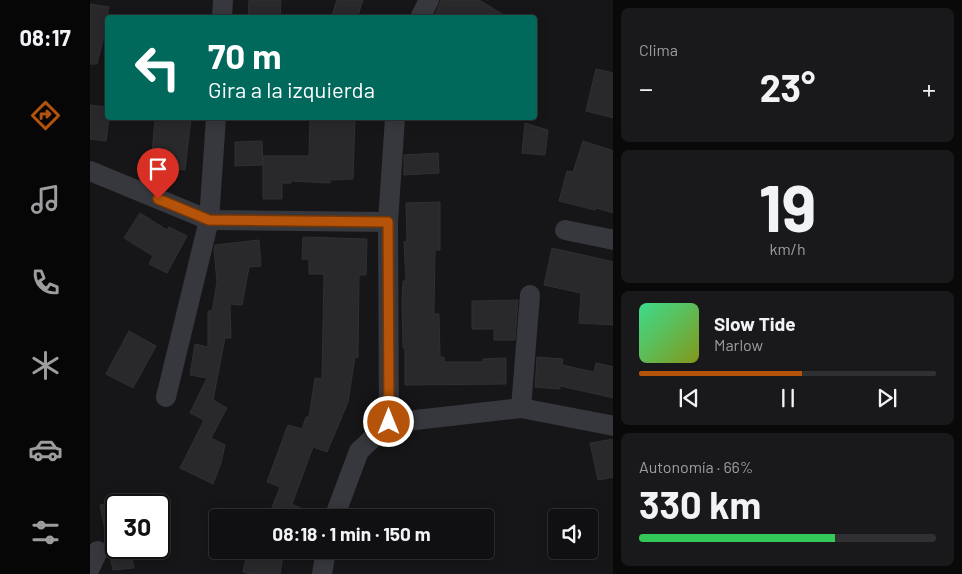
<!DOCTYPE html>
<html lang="es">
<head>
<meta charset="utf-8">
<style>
	body { margin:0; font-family:Barlow,sans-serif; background:#19191b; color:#f1f3f6; height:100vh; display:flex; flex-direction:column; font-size:19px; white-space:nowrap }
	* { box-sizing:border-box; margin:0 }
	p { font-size:16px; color:#9c9d9f }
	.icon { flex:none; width:28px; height:28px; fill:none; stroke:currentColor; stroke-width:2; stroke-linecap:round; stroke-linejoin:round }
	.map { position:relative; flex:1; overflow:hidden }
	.side { display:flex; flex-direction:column; gap:8px; padding:8px; background:#09090a; width:349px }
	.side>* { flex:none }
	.top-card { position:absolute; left:15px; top:15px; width:432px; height:105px; border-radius:5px; box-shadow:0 2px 12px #0003,0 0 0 1px #303032; background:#00695c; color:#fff; overflow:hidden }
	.controls { position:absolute; left:458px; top:509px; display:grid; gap:10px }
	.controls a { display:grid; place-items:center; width:50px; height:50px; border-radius:5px; background:#101012; box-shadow:0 2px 12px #0003,0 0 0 1px #303032; font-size:25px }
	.speed { position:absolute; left:15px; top:494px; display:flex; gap:10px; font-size:25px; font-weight:700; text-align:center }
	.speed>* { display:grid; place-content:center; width:65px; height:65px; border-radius:50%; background:#101012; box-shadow:0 2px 12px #0003,0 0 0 1px #303032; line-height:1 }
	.speed .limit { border:2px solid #111; border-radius:8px; background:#fff; color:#111 }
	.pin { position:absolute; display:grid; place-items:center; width:42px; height:42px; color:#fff; margin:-51px -21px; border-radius:50% 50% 50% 0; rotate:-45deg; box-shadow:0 0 5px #0007 }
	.pin .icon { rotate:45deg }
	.me { position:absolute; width:55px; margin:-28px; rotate:0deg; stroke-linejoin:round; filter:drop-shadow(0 0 4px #0008) }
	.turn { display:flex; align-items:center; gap:18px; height:105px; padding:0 20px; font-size:22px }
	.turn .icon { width:65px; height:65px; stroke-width:2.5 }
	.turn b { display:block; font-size:35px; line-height:42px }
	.big { font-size:38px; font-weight:700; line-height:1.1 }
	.side .widget { flex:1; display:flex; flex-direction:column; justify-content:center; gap:8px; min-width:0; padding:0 18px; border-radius:8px; background:#19191b }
	.side .dial { align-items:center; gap:0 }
	.dial b { font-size:65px; line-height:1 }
	.song { display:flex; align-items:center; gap:15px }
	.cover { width:60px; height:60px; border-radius:8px; background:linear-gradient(135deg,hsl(150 70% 55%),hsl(70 70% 35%)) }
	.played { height:5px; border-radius:2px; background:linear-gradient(90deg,#b45309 55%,#303032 55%) }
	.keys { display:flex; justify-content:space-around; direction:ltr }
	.heat { display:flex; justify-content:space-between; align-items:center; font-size:28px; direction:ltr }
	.charge { height:8px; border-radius:4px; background:linear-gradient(90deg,#34c759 66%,#303032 0) }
	.trip { position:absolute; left:119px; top:509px; width:285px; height:50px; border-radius:5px; background:#101012; box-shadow:0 2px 12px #0003,0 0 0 1px #303032; font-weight:700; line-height:50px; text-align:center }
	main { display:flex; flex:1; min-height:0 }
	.dock { display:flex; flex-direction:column; width:90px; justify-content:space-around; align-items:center; background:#060607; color:#9c9d9f }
	.dock .icon { width:35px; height:35px }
	.dock .active { color:#b45309 }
	.dock b { font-size:22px; color:#f1f3f6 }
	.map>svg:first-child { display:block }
	.building { fill:#29292c; stroke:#303034 }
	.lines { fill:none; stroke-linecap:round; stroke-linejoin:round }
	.street { stroke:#37383d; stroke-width:20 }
	.route-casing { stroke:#753606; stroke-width:12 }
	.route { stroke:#b45309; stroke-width:9 }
</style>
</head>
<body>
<main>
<nav class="dock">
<b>08:17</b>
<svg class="icon active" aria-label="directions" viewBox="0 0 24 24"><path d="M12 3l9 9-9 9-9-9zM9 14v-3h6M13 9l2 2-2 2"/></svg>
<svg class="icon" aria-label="music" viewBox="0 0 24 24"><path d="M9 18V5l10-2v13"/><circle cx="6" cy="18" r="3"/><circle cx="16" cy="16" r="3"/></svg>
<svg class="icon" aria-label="phone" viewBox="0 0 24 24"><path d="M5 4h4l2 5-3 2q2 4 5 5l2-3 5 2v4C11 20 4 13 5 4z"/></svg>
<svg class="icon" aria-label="climate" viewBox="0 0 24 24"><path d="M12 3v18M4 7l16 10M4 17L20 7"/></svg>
<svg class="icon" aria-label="car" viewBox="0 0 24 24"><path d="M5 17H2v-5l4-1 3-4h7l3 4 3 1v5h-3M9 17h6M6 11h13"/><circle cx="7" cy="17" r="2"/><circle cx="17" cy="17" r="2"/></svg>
<svg class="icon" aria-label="filters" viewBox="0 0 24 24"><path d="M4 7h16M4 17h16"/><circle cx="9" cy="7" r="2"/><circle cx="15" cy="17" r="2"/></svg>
</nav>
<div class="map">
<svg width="524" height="574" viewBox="0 0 524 574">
	<rect width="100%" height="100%" fill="#161618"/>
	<g class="building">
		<path d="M159,0H191L190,18H158Z"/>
		<path d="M247,0H273L267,18H241Z"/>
		<path d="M351,0H389L419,18H344Z"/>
		<path d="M0,4L19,7L14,36L7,64H0Z"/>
		<path d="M506,69L524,73V118L496,111Z"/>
		<path d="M0,105L18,107V118H19L16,141L0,139Z"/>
		<path d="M65,118H101L95,170L61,166Z"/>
		<path d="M220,118H265L263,179L240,180V183L201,181V183H192V199H173V156H219Z"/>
		<path d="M435,123L458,130L455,155L432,153Z"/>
		<path d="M172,141L173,165L145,166V142Z"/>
		<path d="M493,141L524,151V213L506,208L505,210L469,201L477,171L483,172Z"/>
		<path d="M348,153L349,173L314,175V155Z"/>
		<path d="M350,202V250H345L344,314H349L350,357H354V362H393V359L416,358V384L315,385V348H313L312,301L313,281H316L314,242H317L316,203Z"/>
		<path d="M50,213L77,230L79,227L97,236L77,273L59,264L63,256L34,238Z"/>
		<path d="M213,237L277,239L276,275H269L268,358L265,357L258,402L237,452L223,447L202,504L232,518H178L190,487L177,482L198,425L212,429L216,417H219L225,378L232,379L234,274H219V259H212Z"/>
		<path d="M169,240L171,266L159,267L152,305L140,304L141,338H135L123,400L137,408L121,438L135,445L131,463L123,484L90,468L114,420L100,413L117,378L100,375L105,344L118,347V311H122L127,282L124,249L125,245Z"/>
		<path d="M462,248L524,262V325L489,323L491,293L454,285Z"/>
		<path d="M428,300L425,340H404V329H382V301Z"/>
		<path d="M39,331L66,346L43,388L16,374Z"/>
		<path d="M447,357L473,359L472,365L504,372L506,363L524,367V398L470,386V389L445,387Z"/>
		<path d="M524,439V477L508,480L500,443Z"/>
		<path d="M26,502V548H40L44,568L23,570L10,505Z"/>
		<path d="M158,550H171L193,555L190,574H161L153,572Z"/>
	</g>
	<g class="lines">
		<g class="street">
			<path d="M132,18L133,0"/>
			<path d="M330,18L339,0"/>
			<path d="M0,171L119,220L298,222"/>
			<path d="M475,230L524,240"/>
			<path d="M76,397L119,220L126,118"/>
			<path d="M431,408L440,295"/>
			<path d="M299,423L298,222L305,118"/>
			<path d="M244,518L269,451L299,423L431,408L524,426"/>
			<path d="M0,568L8,551"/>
			<path d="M232,574L236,550"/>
		</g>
	</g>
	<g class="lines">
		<g class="route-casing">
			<path id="route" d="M68,199L119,220L298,222L299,422"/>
		</g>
		<use href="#route" class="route"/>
	</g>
</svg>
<div class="controls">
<a><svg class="icon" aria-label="sound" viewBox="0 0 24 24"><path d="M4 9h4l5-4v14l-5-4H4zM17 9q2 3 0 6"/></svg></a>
</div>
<div class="speed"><div class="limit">30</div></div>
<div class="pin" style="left:68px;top:199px;background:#d93025"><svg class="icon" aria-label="arrive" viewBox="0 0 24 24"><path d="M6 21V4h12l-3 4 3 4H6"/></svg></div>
<svg class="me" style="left:299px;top:422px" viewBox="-20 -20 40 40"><circle r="17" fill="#b45309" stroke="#fff" stroke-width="3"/><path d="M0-11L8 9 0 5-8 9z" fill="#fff"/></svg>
<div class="trip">08:18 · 1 min · 150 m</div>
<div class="top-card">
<div class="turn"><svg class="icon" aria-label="left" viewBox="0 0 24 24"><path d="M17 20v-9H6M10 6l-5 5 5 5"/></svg><div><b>70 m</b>Gira a la izquierda</div></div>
</div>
</div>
<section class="side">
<div class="widget"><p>Clima</p>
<div class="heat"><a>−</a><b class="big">23°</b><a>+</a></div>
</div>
<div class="widget dial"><b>19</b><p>km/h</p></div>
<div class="widget">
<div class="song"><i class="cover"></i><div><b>Slow Tide</b><p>Marlow</p></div></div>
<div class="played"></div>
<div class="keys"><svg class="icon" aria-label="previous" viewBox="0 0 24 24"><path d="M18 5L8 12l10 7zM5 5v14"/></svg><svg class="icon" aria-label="pause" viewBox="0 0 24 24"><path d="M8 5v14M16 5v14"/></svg><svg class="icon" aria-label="next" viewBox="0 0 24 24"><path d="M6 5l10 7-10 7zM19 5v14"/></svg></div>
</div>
<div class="widget"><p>Autonomía · 66%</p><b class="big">330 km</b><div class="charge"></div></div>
</section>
</main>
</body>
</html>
